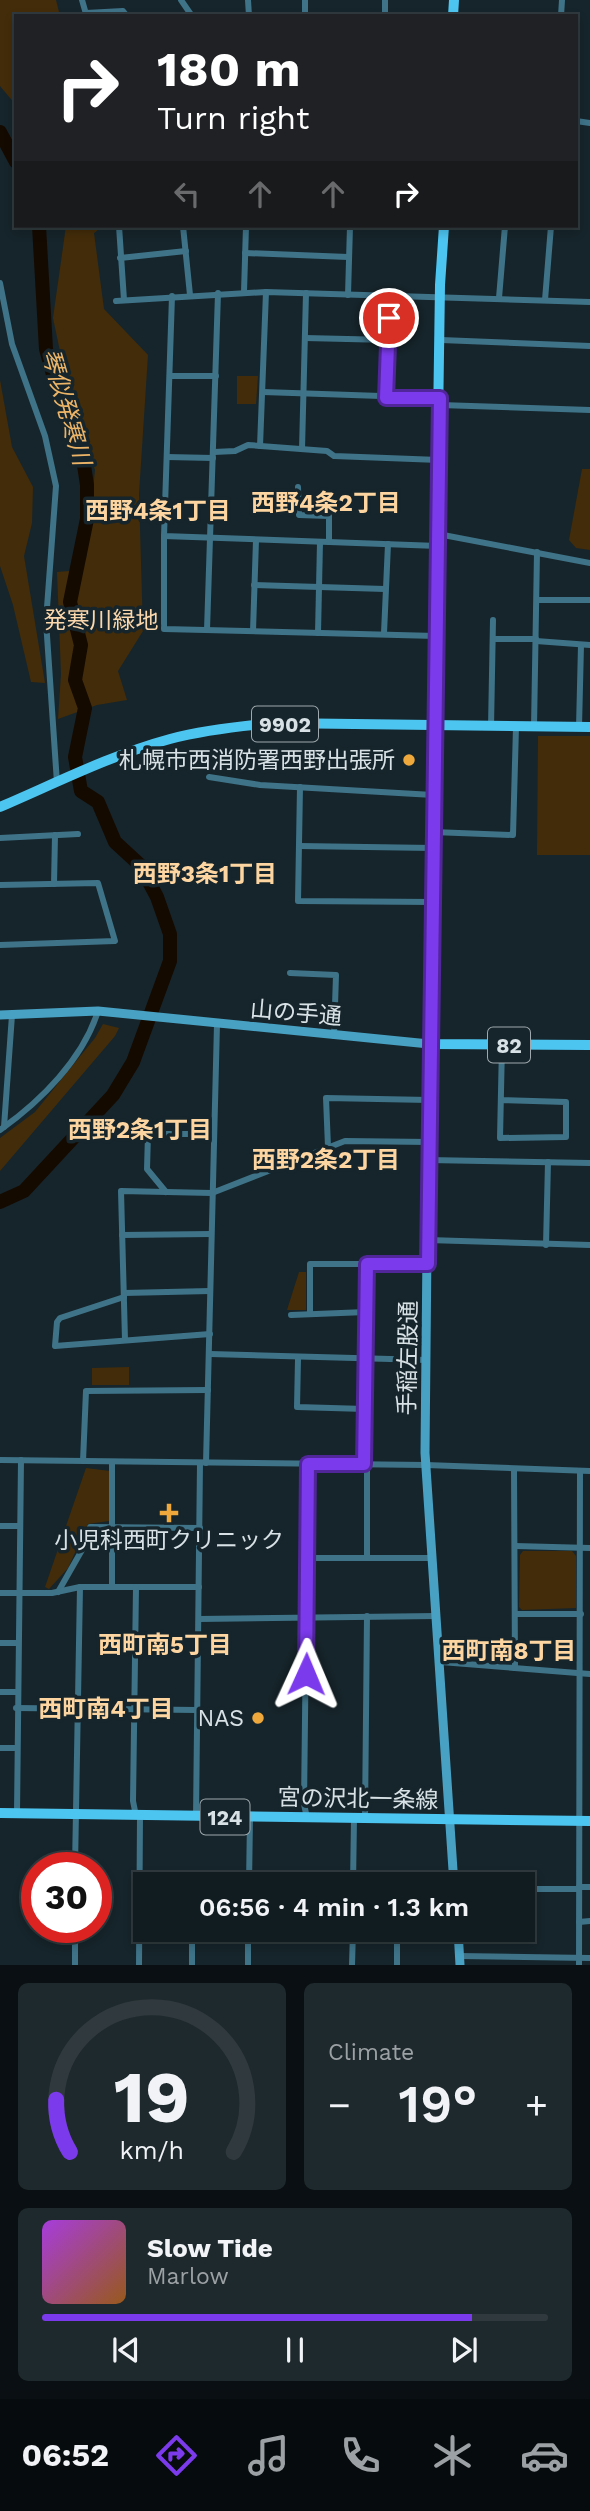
<!DOCTYPE html>
<html lang="en">
<head>
<meta charset="utf-8">
<style>
	body { margin:0; font-family:"Work Sans","Noto Sans JP",sans-serif; background:#1e292d; color:#f1f3f6; height:100vh; display:flex; flex-direction:column; font-size:26px; white-space:nowrap }
	* { box-sizing:border-box; margin:0 }
	p { font-size:23px; color:#9ca1a5 }
	.icon { flex:none; width:38px; height:38px; fill:none; stroke:currentColor; stroke-width:2; stroke-linecap:round; stroke-linejoin:round }
	.map { position:relative; height:1965px; overflow:hidden }
	.sheet { display:flex; flex-direction:column; gap:18px; padding:18px; background:#090f12; flex:1 }
	.sheet>* { flex:none }
	.guide { position:absolute; left:14px; top:14px; width:564px; height:214px; border-radius:0px; box-shadow:0 4px 10px #0003,0 0 0 2px #303a3e; background:#202124; color:#fff; overflow:hidden }
	.speed { position:absolute; left:21px; top:1852px; display:flex; gap:14px; font-size:35px; font-weight:700; text-align:center }
	.speed>* { display:grid; place-content:center; width:91px; height:91px; border-radius:50%; background:#101c20; box-shadow:0 4px 10px #0003,0 0 0 2px #303a3e; line-height:1 }
	.speed .limit { border:10px solid #d22; background:#fff; color:#111 }
	.pin { position:absolute; display:grid; place-items:center; width:60px; height:60px; color:#fff; margin:-30px; border:4px solid #fff; border-radius:50%; box-shadow:0 2px 7px #0007 }
	.me { position:absolute; width:77px; margin:-38px; rotate:1deg; stroke-linejoin:round; filter:drop-shadow(0 0 5px #0008) }
	.turn { display:flex; align-items:center; gap:24px; height:147px; padding:0 28px; font-size:32px }
	.turn .icon { width:91px; height:91px; stroke-width:2.5 }
	.turn b { display:block; font-size:49px; line-height:60px }
	.lanes { display:flex; align-items:center; height:66px; padding:0 28px; background:#0003; justify-content:center; gap:35px; direction:ltr }
	.lanes .off { opacity:.35 }
	.big { font-size:52px; font-weight:600; line-height:1.1 }
	.sheet .widget { flex:1; display:flex; flex-direction:column; justify-content:center; gap:10px; min-width:0; padding:0 24px; border-radius:10px; background:#1e292d }
	.sheet .dial { align-items:center; gap:0 }
	.dial svg { height:182px; overflow:visible; fill:none; stroke:#303a3e; stroke-width:7; stroke-linecap:round; text-anchor:middle }
	.dial text { fill:#f1f3f6; stroke:none }
	.song { display:flex; align-items:center; gap:21px }
	.cover { width:84px; height:84px; border-radius:10px; background:linear-gradient(135deg,hsl(280 70% 55%),hsl(30 70% 35%)) }
	.played { height:7px; border-radius:4px; background:linear-gradient(90deg,#7c3aed 85%,#303a3e 85%) }
	.keys { display:flex; justify-content:space-around; direction:ltr }
	.heat { display:flex; justify-content:space-between; align-items:center; font-size:38px; direction:ltr }
	.sheet .tiles { flex:1; display:grid; gap:18px; grid-template-columns:1fr 1fr }
	.widget:last-child { grid-column:span 2 }
	.trip { position:absolute; left:133px; top:1872px; width:402px; height:70px; border-radius:0px; background:#101c20; box-shadow:0 4px 10px #0003,0 0 0 2px #303a3e; font-weight:600; line-height:70px; text-align:center }
	.tabs { display:flex; height:112px; justify-content:space-around; align-items:center; background:#060b0d; color:#9ca1a5 }
	.tabs .icon { width:49px; height:49px }
	.tabs .current { color:#7c3aed }
	.tabs b { font-size:32px; color:#f1f3f6 }
	.map>svg:first-child { display:block }
	.green { fill:#432c09 }
	.lines { fill:none; stroke-linecap:round; stroke-linejoin:round }
	.river { stroke:#150a00; stroke-width:14 }
	.street { stroke:#3f7388; stroke-width:6 }
	.secondary { stroke:#48a1c3; stroke-width:9 }
	.primary { stroke:#4dc5f1; stroke-width:10 }
	.route-casing { stroke:#51269a; stroke-width:18 }
	.route { stroke:#7c3aed; stroke-width:12 }
	.poi-dot { fill:#eea83c; stroke:#16252b; stroke-width:2.5 }
	.labels { text-anchor:middle; dominant-baseline:central; stroke-width:7; stroke-linejoin:round; paint-order:stroke }
	.shield { fill:#16252b; stroke:#9ea9ae; stroke-width:2 }
	.shield-label { font-size:21px; font-weight:bold; fill:#d8e2e6 }
	.park-label { font-size:23px; fill:#fad7ac; stroke:#16252b }
	.poi-label { font-size:23px; fill:#d8e2e6; stroke:#16252b; text-anchor:end }
	.street-label { font-size:23px; fill:#d8e2e6; stroke:#16252b }
	.water-label { font-size:24px; font-style:italic; fill:#ecb467; stroke:#16252b }
	.neighbourhood-label { font-size:24px; font-weight:bold; fill:#fdd5a1; stroke:#16252b }
</style>
</head>
<body>
<div class="map">
<svg width="590" height="1965" viewBox="0 0 590 1965">
	<rect width="100%" height="100%" fill="#16252b"/>
	<g class="green">
		<path d="M0,0H56L60,16H16V105L0,86Z"/>
		<path d="M66,226H103L94,233L104,309L148,355L139,494L143,631L118,671L127,700L97,705L58,719L61,674L57,572L69,571L86,559L95,470L69,394L53,318Z"/>
		<path d="M237,376H258L256,404H237Z"/>
		<path d="M0,380L12,447L33,487L32,523L24,556L45,683L31,682L13,605L0,566Z"/>
		<path d="M582,469H590V550L576,548L569,540Z"/>
		<path d="M538,736H590V855H537Z"/>
		<path d="M103,1024L119,1028L115,1036L0,1171V1138L35,1112L95,1038Z"/>
		<path d="M299,1272H306V1310H287Z"/>
		<path d="M129,1367V1385H92V1368Z"/>
		<path d="M86,1468L110,1471L109,1521L88,1524L68,1568L49,1589L45,1587Z"/>
		<path d="M523,1551H572L576,1556V1608L522,1610L519,1607L520,1555Z"/>
	</g>
	<g class="lines">
		<g class="river">
			<path d="M0,132L16,162"/>
			<path d="M0,1202L24,1191L113,1095L133,1062L170,961V934L157,897L140,865L115,842L98,802L81,791L75,757L85,708L75,680L81,645L70,602L87,519V485L82,452L55,382L46,349L39,226"/>
		</g>
		<g class="street">
			<path d="M82,0L86,14"/>
			<path d="M181,0L192,16"/>
			<path d="M248,0L249,16"/>
			<path d="M86,13L123,11L127,16"/>
			<path d="M305,16V0"/>
			<path d="M385,16V0"/>
			<path d="M561,16L562,0"/>
			<path d="M576,121L590,123"/>
			<path d="M119,226L124,300"/>
			<path d="M183,226L190,295"/>
			<path d="M245,253L348,257"/>
			<path d="M120,258L186,251"/>
			<path d="M0,283L12,344L45,436L56,486L46,621L57,783"/>
			<path d="M244,292L246,226"/>
			<path d="M348,295L350,226"/>
			<path d="M172,296L164,536L438,546"/>
			<path d="M499,298L505,226"/>
			<path d="M545,300L551,226"/>
			<path d="M116,301L266,292L590,302"/>
			<path d="M305,338L389,340"/>
			<path d="M441,340L590,346"/>
			<path d="M170,376H216"/>
			<path d="M263,392L440,398"/>
			<path d="M386,398L390,295"/>
			<path d="M440,405L590,410"/>
			<path d="M260,446L266,292"/>
			<path d="M302,449L306,293"/>
			<path d="M214,452L235,451L248,445L327,451L334,456L439,460"/>
			<path d="M167,457L213,458"/>
			<path d="M298,487L299,515L329,516V542"/>
			<path d="M438,534L590,563"/>
			<path d="M164,536V629L436,636"/>
			<path d="M254,585L385,589"/>
			<path d="M537,600H590"/>
			<path d="M207,630L218,293"/>
			<path d="M253,631L256,540"/>
			<path d="M318,633L320,542"/>
			<path d="M384,633L388,544"/>
			<path d="M493,639H536"/>
			<path d="M536,641L590,645"/>
			<path d="M491,727L493,620"/>
			<path d="M534,727L537,552"/>
			<path d="M579,727L581,645"/>
			<path d="M209,777L260,785L433,795"/>
			<path d="M300,787L298,901L433,902"/>
			<path d="M433,832L513,835L516,727"/>
			<path d="M0,838L78,834"/>
			<path d="M299,846L433,848"/>
			<path d="M54,884L55,835"/>
			<path d="M0,885L98,883L115,941L0,945"/>
			<path d="M290,973L336,975L334,1036"/>
			<path d="M501,1100L566,1102V1137L500,1138L502,1045"/>
			<path d="M4,1127L12,1015"/>
			<path d="M0,1130C41,1101 83,1059 98,1011"/>
			<path d="M328,1147L326,1098L429,1100"/>
			<path d="M428,1160L590,1163"/>
			<path d="M166,1192L147,1169L148,1134H214"/>
			<path d="M122,1235L211,1234"/>
			<path d="M428,1240L590,1245"/>
			<path d="M546,1245L548,1162"/>
			<path d="M124,1293L210,1291"/>
			<path d="M124,1297L60,1318L57,1322L55,1346L210,1334"/>
			<path d="M310,1314V1264H428"/>
			<path d="M291,1315L366,1312"/>
			<path d="M125,1340L121,1191L212,1193L345,1141L429,1142"/>
			<path d="M210,1354L427,1360"/>
			<path d="M298,1359L297,1407L365,1409"/>
			<path d="M0,1460L426,1465L590,1471"/>
			<path d="M83,1461L86,1391L208,1390"/>
			<path d="M206,1463L217,1024"/>
			<path d="M364,1464L367,1264"/>
			<path d="M514,1469L515,1668"/>
			<path d="M0,1526H19"/>
			<path d="M515,1546L590,1548"/>
			<path d="M306,1558H433"/>
			<path d="M367,1558V1464"/>
			<path d="M112,1587V1462"/>
			<path d="M58,1592L86,1543L90,1527L200,1528"/>
			<path d="M0,1593H52L80,1587H199"/>
			<path d="M515,1614H581"/>
			<path d="M199,1619L436,1616"/>
			<path d="M0,1643H17"/>
			<path d="M441,1662L590,1674"/>
			<path d="M0,1692H17"/>
			<path d="M16,1708L197,1710"/>
			<path d="M0,1748H16"/>
			<path d="M17,1813L21,1460"/>
			<path d="M136,1816L133,1801L136,1587"/>
			<path d="M196,1817L200,1463"/>
			<path d="M365,1817L367,1616"/>
			<path d="M307,1818L304,1804L308,1464"/>
			<path d="M75,1867L80,1587"/>
			<path d="M140,1874L302,1877V1885"/>
			<path d="M249,1885L250,1817"/>
			<path d="M353,1885L354,1818"/>
			<path d="M579,1887H590"/>
			<path d="M523,1889H578"/>
			<path d="M579,1922L590,1921"/>
			<path d="M248,1936L458,1937"/>
			<path d="M459,1956L590,1958"/>
			<path d="M75,1965V1927"/>
			<path d="M139,1965L140,1816"/>
			<path d="M192,1965V1930"/>
			<path d="M248,1965V1930"/>
			<path d="M352,1965L353,1930"/>
			<path d="M397,1965V1937"/>
			<path d="M579,1965L580,1471"/>
		</g>
		<g class="secondary">
			<path d="M0,1015L98,1011L429,1044L425,1453L454,1885"/>
			<path d="M458,1930L460,1965"/>
		</g>
		<g class="primary">
			<path d="M453,16L454,0"/>
			<path d="M444,226L440,285L429,1044L590,1045"/>
			<path d="M0,807C56,783 111,755 170,739C205,730 240,726 276,723L590,727"/>
			<path d="M0,1813L590,1821"/>
		</g>
	</g>
	<g class="lines">
		<g class="route-casing">
			<path id="route" d="M306,1674L308,1464H364L367,1264H428L440,398H386L389,318"/>
		</g>
		<use href="#route" class="route"/>
	</g>
	<g class="poi-dot">
		<circle cx="409" cy="760" r="7"/>
		<path d="M165.5 1502.5h7v7h7v7h-7v7h-7v-7h-7v-7h7z"/>
		<circle cx="258" cy="1718" r="7"/>
	</g>
	<g class="labels">
		<g class="shield">
			<rect x="252" y="706.5" width="66" height="35" rx="5"/>
			<rect x="488" y="1027.5" width="42" height="35" rx="5"/>
			<rect x="200.5" y="1799.5" width="49" height="35" rx="5"/>
		</g>
		<g class="shield-label">
			<text x="285" y="724">9902</text>
			<text x="509" y="1045">82</text>
			<text x="225" y="1817">124</text>
		</g>
		<g class="park-label">
			<text x="101" y="620">発寒川緑地</text>
		</g>
		<g class="poi-label">
			<text x="395" y="760">札幌市西消防署西野出張所</text>
			<text x="169" y="1540" text-anchor="middle">小児科西町クリニック</text>
			<text x="244" y="1718">NAS</text>
		</g>
		<g class="street-label">
			<text transform="translate(296 1013) rotate(5)">山の手通</text>
			<text transform="translate(408 1358) rotate(-89)">手稲左股通</text>
			<text transform="translate(358 1799) rotate(1)">宮の沢北一条線</text>
		</g>
		<g class="water-label">
			<text transform="translate(66 407) rotate(74)">琴似発寒川</text>
		</g>
		<g class="neighbourhood-label">
			<text x="326" y="503">西野4条2丁目</text>
			<text x="158" y="511">西野4条1丁目</text>
			<text x="205" y="874">西野3条1丁目</text>
			<text x="140" y="1130">西野2条1丁目</text>
			<text x="326" y="1160">西野2条2丁目</text>
			<text x="165" y="1645">西町南5丁目</text>
			<text x="509" y="1651">西町南8丁目</text>
			<text x="106" y="1709">西町南4丁目</text>
		</g>
	</g>
</svg>
<div class="speed"><div class="limit">30</div></div>
<div class="pin" style="left:389px;top:318px;background:#d93025"><svg class="icon" aria-label="arrive" viewBox="0 0 24 24"><path d="M6 21V4h12l-3 4 3 4H6"/></svg></div>
<svg class="me" style="left:306px;top:1674px" viewBox="-20 -20 40 40"><path d="M0-17L14 15 0 8-14 15z" fill="#7c3aed" stroke="#fff" stroke-width="4"/></svg>
<div class="trip">06:56 · 4 min · 1.3 km</div>
<div class="guide">
<div class="turn"><svg class="icon" aria-label="right" viewBox="0 0 24 24"><path d="M7 20v-9h11M14 6l5 5-5 5"/></svg><div><b>180 m</b>Turn right</div></div>
<div class="lanes"><svg class="icon off" aria-label="left" viewBox="0 0 24 24"><path d="M17 20v-9H6M10 6l-5 5 5 5"/></svg><svg class="icon off" aria-label="ahead" viewBox="0 0 24 24"><path d="M12 20V5M6 11l6-6 6 6"/></svg><svg class="icon off" aria-label="ahead" viewBox="0 0 24 24"><path d="M12 20V5M6 11l6-6 6 6"/></svg><svg class="icon" aria-label="right" viewBox="0 0 24 24"><path d="M7 20v-9h11M14 6l5 5-5 5"/></svg></div>
</div>
</div>
<section class="sheet">
<div class="tiles">
<div class="widget dial"><svg viewBox="0 0 100 80">
<path d="M14 69A42 42 0 1 1 86 69"/>
<path d="M14 69A42 42 0 0 1 8 46" stroke="#7c3aed"/>
<text x="50" y="56" font-size="32" font-weight="700">19</text>
<text x="50" y="72" font-size="11">km/h</text>
</svg></div>
<div class="widget"><p>Climate</p>
<div class="heat"><a>−</a><b class="big">19°</b><a>+</a></div>
</div>
<div class="widget">
<div class="song"><i class="cover"></i><div><b>Slow Tide</b><p>Marlow</p></div></div>
<div class="played"></div>
<div class="keys"><svg class="icon" aria-label="previous" viewBox="0 0 24 24"><path d="M18 5L8 12l10 7zM5 5v14"/></svg><svg class="icon" aria-label="pause" viewBox="0 0 24 24"><path d="M8 5v14M16 5v14"/></svg><svg class="icon" aria-label="next" viewBox="0 0 24 24"><path d="M6 5l10 7-10 7zM19 5v14"/></svg></div>
</div>
</div>
</section>
<nav class="tabs">
<b>06:52</b>
<svg class="icon current" aria-label="directions" viewBox="0 0 24 24"><path d="M12 3l9 9-9 9-9-9zM9 14v-3h6M13 9l2 2-2 2"/></svg>
<svg class="icon" aria-label="music" viewBox="0 0 24 24"><path d="M9 18V5l10-2v13"/><circle cx="6" cy="18" r="3"/><circle cx="16" cy="16" r="3"/></svg>
<svg class="icon" aria-label="phone" viewBox="0 0 24 24"><path d="M5 4h4l2 5-3 2q2 4 5 5l2-3 5 2v4C11 20 4 13 5 4z"/></svg>
<svg class="icon" aria-label="climate" viewBox="0 0 24 24"><path d="M12 3v18M4 7l16 10M4 17L20 7"/></svg>
<svg class="icon" aria-label="car" viewBox="0 0 24 24"><path d="M5 17H2v-5l4-1 3-4h7l3 4 3 1v5h-3M9 17h6M6 11h13"/><circle cx="7" cy="17" r="2"/><circle cx="17" cy="17" r="2"/></svg>
</nav>
</body>
</html>
